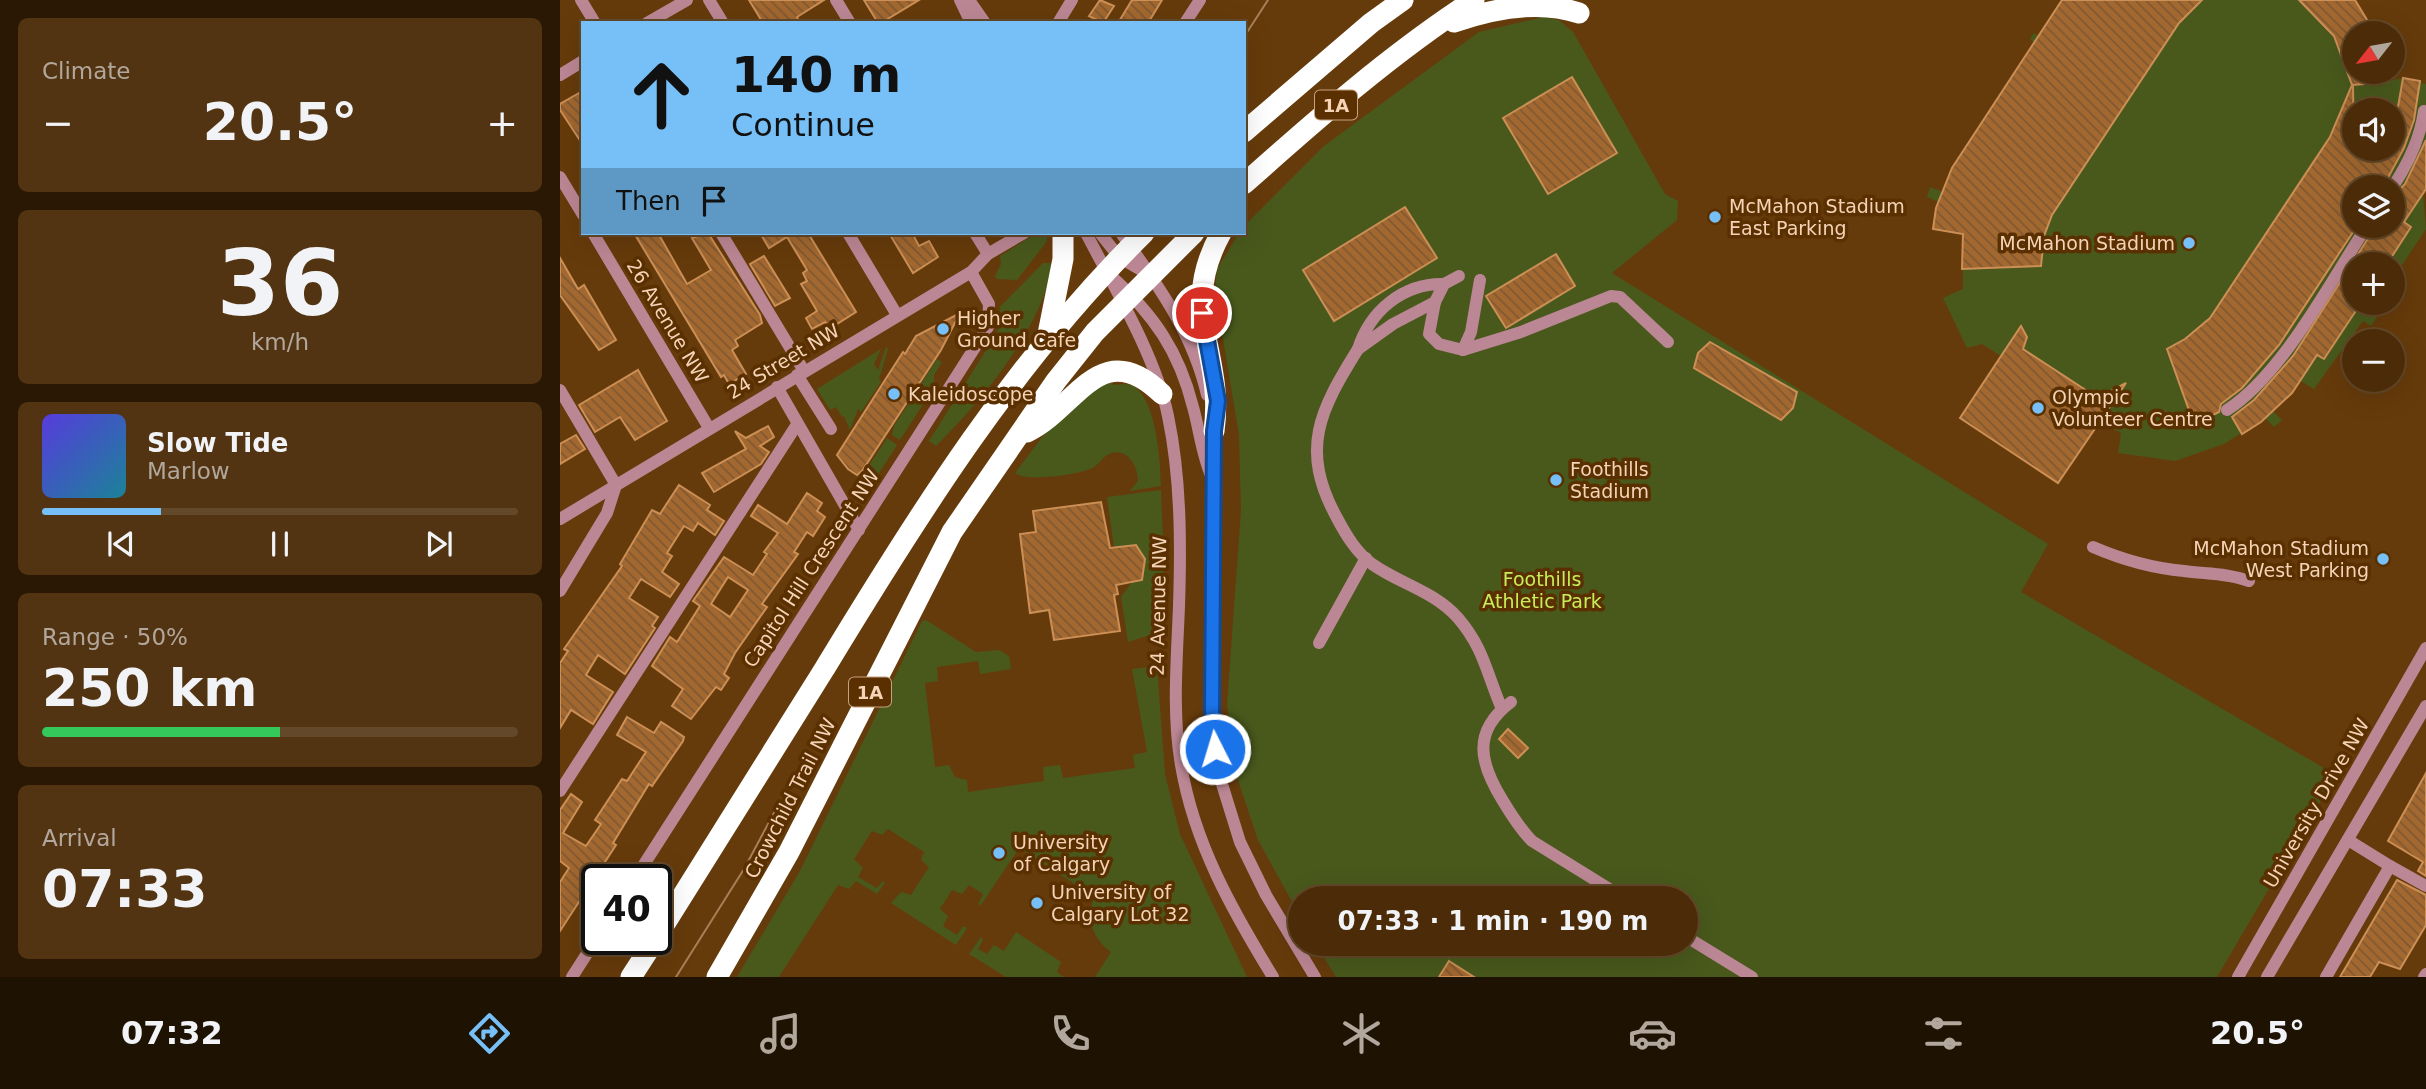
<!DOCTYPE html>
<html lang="en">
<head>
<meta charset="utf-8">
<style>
	body { margin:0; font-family:"DejaVu Sans",sans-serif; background:#533412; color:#f1f3f6; height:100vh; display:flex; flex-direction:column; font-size:26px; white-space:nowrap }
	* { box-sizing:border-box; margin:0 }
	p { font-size:23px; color:#b2a79c }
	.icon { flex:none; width:38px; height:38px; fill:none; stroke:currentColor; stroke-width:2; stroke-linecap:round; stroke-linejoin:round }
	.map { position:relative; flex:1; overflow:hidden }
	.details { display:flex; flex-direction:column; gap:18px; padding:18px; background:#2a1804; width:560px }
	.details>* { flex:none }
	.hud { position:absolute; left:21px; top:21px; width:665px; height:214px; border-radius:0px; box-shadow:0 7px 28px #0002,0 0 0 2px #634829; background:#76c0f7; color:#111; overflow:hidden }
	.needle { width:46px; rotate:239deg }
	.fabs { position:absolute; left:1782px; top:21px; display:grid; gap:14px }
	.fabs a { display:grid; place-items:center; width:63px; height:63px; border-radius:50%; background:#4c2c08; box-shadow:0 7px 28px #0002,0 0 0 2px #634829; font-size:35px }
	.speed { position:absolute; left:21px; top:864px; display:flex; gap:14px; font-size:35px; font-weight:700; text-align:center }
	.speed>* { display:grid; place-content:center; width:91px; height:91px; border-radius:50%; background:#4c2c08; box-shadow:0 7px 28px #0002,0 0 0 2px #634829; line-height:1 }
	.speed .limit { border:4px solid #111; border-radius:10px; background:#fff; color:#111 }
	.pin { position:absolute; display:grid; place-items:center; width:60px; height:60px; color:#fff; margin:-30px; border:4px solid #fff; border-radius:50%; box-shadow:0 2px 7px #0007 }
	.me { position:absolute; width:77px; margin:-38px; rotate:355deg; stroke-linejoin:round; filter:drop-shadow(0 0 5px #0008) }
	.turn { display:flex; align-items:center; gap:24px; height:147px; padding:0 35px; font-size:32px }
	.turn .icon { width:91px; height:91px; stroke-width:2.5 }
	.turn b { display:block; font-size:49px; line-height:60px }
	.then { display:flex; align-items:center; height:66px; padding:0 35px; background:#0003; gap:14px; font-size:26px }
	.big { font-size:52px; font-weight:800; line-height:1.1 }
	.details .widget { flex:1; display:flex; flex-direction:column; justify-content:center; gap:10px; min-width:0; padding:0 24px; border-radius:10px; background:#533412 }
	.details .dial { align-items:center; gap:0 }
	.dial b { font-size:91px; line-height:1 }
	.song { display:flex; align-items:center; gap:21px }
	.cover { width:84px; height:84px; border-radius:10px; background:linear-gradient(135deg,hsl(250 70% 55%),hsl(190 70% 35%)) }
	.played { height:7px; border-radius:4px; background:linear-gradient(90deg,#76c0f7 25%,#634829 25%) }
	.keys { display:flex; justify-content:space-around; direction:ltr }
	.heat { display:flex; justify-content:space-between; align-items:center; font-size:38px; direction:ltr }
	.charge { height:10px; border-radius:5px; background:linear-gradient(90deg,#34c759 50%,#634829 0) }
	.trip { position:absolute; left:728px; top:886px; width:410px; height:70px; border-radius:35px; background:#4c2c08; box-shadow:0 7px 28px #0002,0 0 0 2px #634829; font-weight:800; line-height:70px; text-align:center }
	.menu { display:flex; height:112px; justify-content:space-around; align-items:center; background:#1e1203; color:#b2a79c }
	.menu .icon { width:49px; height:49px }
	.menu .on { color:#76c0f7 }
	.menu b { font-size:32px; color:#f1f3f6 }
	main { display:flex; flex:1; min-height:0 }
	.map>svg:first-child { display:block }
	.green { fill:#49591c; fill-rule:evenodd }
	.building { fill:url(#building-back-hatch); stroke:#cc8f56; stroke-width:2; fill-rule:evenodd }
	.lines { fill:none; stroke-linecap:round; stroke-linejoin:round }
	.minor { stroke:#bb8794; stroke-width:12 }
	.highway { stroke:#fff; stroke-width:21 }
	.tram { stroke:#a7805a; stroke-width:2 }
	.route-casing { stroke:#114b97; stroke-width:18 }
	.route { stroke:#1a73e8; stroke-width:12 }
	.poi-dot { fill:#76c0f7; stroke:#5a3000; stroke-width:2.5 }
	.labels { text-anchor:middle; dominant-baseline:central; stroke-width:7; stroke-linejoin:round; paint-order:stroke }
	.shield { fill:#5a3000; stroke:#c6a280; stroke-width:2 }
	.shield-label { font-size:18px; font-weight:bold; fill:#f4d3b7 }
	.poi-label { font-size:19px; fill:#f4d3b7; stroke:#5a3000; text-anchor:start }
	.street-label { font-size:19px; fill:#f4d3b7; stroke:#5a3000 }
	.park-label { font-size:19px; fill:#c7ed5a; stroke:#5a3000 }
</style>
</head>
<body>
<main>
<section class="details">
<div class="widget"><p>Climate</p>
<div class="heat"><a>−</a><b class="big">20.5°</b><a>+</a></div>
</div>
<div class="widget dial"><b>36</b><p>km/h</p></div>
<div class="widget">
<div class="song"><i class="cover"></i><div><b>Slow Tide</b><p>Marlow</p></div></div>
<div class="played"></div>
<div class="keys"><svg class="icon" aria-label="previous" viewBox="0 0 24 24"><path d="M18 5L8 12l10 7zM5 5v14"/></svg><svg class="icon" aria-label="pause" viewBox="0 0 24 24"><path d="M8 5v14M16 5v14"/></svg><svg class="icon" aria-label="next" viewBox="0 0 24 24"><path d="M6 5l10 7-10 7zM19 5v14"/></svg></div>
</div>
<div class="widget"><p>Range · 50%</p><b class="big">250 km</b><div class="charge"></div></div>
<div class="widget"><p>Arrival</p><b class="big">07:33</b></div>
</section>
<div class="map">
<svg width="1866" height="977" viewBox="0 0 1866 977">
	<defs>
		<pattern id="building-back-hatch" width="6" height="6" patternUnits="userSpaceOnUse" patternTransform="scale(1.75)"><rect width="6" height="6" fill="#a3682f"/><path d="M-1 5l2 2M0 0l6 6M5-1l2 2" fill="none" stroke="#7f5832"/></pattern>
	</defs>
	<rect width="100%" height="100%" fill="#663b0b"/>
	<g class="green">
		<path d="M1502,0H1795L1815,33H1794V72H1826L1827,81L1843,78L1866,84V189L1863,193L1866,229L1832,280V264H1794V303H1817L1811,312L1817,317L1811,326L1803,321L1754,389L1739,380L1732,393L1713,411L1722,420L1714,427L1705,418L1664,444L1615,461L1558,453L1561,433L1540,422L1498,483L1400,418L1441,356L1422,344L1407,348L1383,298L1403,289V235L1373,229L1379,202L1367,197L1370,187L1383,192L1392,168L1474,43L1470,39L1474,33L1479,36ZM1794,110H1832V149H1794ZM1794,187H1832V226H1794Z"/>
		<path d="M983,17L999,20L1013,32L1105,194L1118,201L1117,220L1052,273L1488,544L1461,592L1776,775L1657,977H776L755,943H1125V898H740V916L698,840L678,780L667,705L681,511L679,435L655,290L657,269L679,233H684V226L764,146L919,32Z"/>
		<path d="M477,233H486L487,241L457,280L437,279L435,276L441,264L440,256Z"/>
		<path d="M483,263H490L492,269C477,334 423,399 376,446L369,441L437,333L440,323V307Z"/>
		<path d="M326,347L328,349L319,379L321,382L301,412L298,409L290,430L284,416L282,417L276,407L270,410L257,389L321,349L314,364L318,370Z"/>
		<path d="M377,359L382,362L374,375V387L340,440L332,435L334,426Z"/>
		<path d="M549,379L553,385C560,385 569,382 575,387C597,404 600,460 601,486L570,491L578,481C578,465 566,445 547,455C541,459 538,466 530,469C515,475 467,482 455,473L510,400Z"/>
		<path d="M327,438L337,445L303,498L295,487Z"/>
		<path d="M601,490C602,536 609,590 593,634L568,642L561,597L572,582L582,580L585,559L576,545L554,547L547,497Z"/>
		<path d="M366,620L416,652L439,650L449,656L451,669L420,674L418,661L377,667L378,681L365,683L375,767L389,765L395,777L407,780L408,792L484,781L483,767L500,765L503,778L575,768L573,755L587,752L572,669L597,666L605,774L620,834L687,977H535L551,952C533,939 524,917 535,897L459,848L421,905L418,904L423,894L409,885L402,894L392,890L380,909L388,916L383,926L397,935L403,926L407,928L396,945L331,903L341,892L351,895L369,867L361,860L364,852L328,829L322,835L312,831L294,859L303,868L298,877L317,888L323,881L325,883L317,894L296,881L289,889L278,885L219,977H177L240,871L362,621Z"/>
		<path d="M456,932L501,962L497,972L504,977H446L409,954L421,937L423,940L418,949L427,954L434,945L444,951Z"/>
	</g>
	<g class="building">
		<path d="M189,0H264L237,17L240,23H203Z"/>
		<path d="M304,0H359L321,23H318Z"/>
		<path d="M540,0L554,6L543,23L529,16Z"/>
		<path d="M572,0H602L588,23H558Z"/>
		<path d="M1502,0H1642L1619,23L1492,215L1484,236L1481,266L1402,269L1403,234L1373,229L1376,208L1392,168Z"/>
		<path d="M1739,0H1795L1815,33H1794V72H1826L1827,82L1793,85L1794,149H1832V106L1838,107L1843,78L1860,81L1854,120L1844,148L1823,187H1794V226H1797L1719,345L1682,388L1661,404L1659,412L1634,424L1607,349L1625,339L1650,318L1770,137L1792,85L1774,36Z"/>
		<path d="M1012,77L1057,153L988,194L943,118Z"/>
		<path d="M19,93L23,100V145L0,110V104Z"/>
		<path d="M1866,140V189L1844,222L1851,227L1827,264H1794V303H1801L1764,359L1757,355L1732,393L1701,422L1682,434L1672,417L1694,400L1733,356L1816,226H1832V197L1845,184Z"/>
		<path d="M845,207L877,258L774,321L743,270Z"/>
		<path d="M74,233H98L127,284L151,270L132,238L148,233L200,315L202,323L175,340L178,346L172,350L186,374L169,384L164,375L161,377Z"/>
		<path d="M200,233H248L296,312L269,329L265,322L252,329L246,318L257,311L241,284L247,281L243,273L247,270L227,237L209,248Z"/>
		<path d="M329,233H352L359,246L369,241L378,257L353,273Z"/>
		<path d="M996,254L1015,286L946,328L926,296Z"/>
		<path d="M204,256L230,298L215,306L190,264Z"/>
		<path d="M0,258L18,289L24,285L56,340L39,350L0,295Z"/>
		<path d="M400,313L381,350L302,471L297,475L288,469L277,455L343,352L345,354L356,336Z"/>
		<path d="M1461,326L1467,337L1463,349L1538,398L1566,383L1498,483L1400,418Z"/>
		<path d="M1150,342L1237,392L1233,408L1221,420L1134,368L1138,353Z"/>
		<path d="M78,370L107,421L75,440L60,417L35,432L19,405Z"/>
		<path d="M208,426L214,437L200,446L209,452L201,464L154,492L142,473L186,449L175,431L186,438Z"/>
		<path d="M16,435L25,449L0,464V444Z"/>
		<path d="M119,485L150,505L147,510L164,521L155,535L138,523L133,531L124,526L107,553L112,556L102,572L119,584L110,597L81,579L69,598L98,617L92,626L95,628L65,674L38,655L26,675L53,692L33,724L11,710L0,728V663L8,651L4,649L62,566L60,564L92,510L100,514Z"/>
		<path d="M247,493L262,503L257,511L265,517L253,536L247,532L234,552L238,554L202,604L207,607L175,653L164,674L169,678L161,690L156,687L131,719L112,706L123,689L92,666L110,637L117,642L140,606L133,601L164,557L193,575L207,554L204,552L218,533L191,516L198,505L227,524ZM168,577L188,590L170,617L151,604Z"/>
		<path d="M541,502L550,548L576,545L585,559L582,580L556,585L558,594L554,595L560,631L494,640L489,610L470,613L460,534L476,532L473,511Z"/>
		<path d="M67,717L94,733L101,722L124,737L123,741L92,786L89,784L53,843L56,845L0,931V882L9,868L0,861V810L11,794L22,802L3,833L26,846L41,824L35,820L62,779L67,781L86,752L57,735Z"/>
		<path d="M948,729L968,748L958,758L939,739Z"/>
		<path d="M1866,773V876L1858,871L1863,862L1828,841Z"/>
		<path d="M1837,880L1866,895V925L1840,969L1819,962L1810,977H1780Z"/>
		<path d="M889,961L914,977H879Z"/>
	</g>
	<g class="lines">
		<g class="minor">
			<path d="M21,0L35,23"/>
			<path d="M149,0L163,23"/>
			<path d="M276,0L290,23"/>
			<path d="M400,0L411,23"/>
			<path d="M409,0L425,23"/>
			<path d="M87,23L127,0"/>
			<path d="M498,23L512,0"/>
			<path d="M625,23L640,0"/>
			<path d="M0,75L23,61"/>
			<path d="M0,177L23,215"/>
			<path d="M1832,188C1848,164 1860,140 1864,111"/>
			<path d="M33,233L149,428"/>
			<path d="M161,233L244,371"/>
			<path d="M288,233L337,315"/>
			<path d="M415,233L428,254"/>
			<path d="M526,233C554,287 596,357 608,416C621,478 621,543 619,606C617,659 612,713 621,765C634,843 672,910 713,977"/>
			<path d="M540,233L559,257L588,274"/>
			<path d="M561,233C597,284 633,333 647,395"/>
			<path d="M551,276C594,315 619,351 633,407C640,432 642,457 653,480"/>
			<path d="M884,284C843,283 810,311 798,349L833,324L875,302L884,284L899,276"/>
			<path d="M875,302L869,334L879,344L903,350L961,332L1051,296L1060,297L1108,342"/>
			<path d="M798,349C760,410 739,449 777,518C786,535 796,552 812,564C840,584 874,591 898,618C924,648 927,675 942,709"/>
			<path d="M903,350L911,332L920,280"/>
			<path d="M237,375L271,429"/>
			<path d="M217,387L299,530"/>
			<path d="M0,390L56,485L47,513L0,591"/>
			<path d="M1667,410C1723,374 1770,282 1807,226"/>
			<path d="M653,427L652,710L657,768L680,842L706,895L755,977"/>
			<path d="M0,519L411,272L428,254L464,233"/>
			<path d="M1533,547C1563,560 1591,568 1624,571C1646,574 1667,573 1689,581"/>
			<path d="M759,643L806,558"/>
			<path d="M951,702C911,732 920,764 943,801C952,816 960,829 972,841L1064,898"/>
			<path d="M0,791L236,426"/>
			<path d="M1830,866L1866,886"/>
			<path d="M74,880L428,327L429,304L411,272"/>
			<path d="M1125,936L1192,977"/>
			<path d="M12,977L37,938"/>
			<path d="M1678,977L1866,648"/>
			<path d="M1707,977L1866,706"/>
			<path d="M1766,977L1830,866L1788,840"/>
			<path d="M1864,977L1866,974"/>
		</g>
		<g class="highway">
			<path d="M894,22C935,8 980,0 1019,13"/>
			<path d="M684,132L811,23L843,0"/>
			<path d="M684,184C757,119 832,53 914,0"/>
			<path d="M488,334L503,259V233"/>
			<path d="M654,431C665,352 617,312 661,233"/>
			<path d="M467,432C517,408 540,334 602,394"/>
			<path d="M96,938C153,848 209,758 265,668C359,513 455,360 584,233"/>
			<path d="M71,977L95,940"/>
			<path d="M157,977L229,852L392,532L496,381L535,332L634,233"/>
		</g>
		<g class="tram">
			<path d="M684,37L708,0"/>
			<path d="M116,977L184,869L215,811"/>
		</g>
	</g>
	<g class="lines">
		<g class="route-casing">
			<path id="route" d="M642,313L658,401L654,431L652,710L655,749"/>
		</g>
		<use href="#route" class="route"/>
	</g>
	<g class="poi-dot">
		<circle cx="1155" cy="217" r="7"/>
		<circle cx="1629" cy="243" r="7"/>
		<circle cx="383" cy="329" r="7"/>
		<circle cx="334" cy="394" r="7"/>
		<circle cx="1478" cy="408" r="7"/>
		<circle cx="996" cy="480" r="7"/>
		<circle cx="1823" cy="559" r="7"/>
		<circle cx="439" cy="853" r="7"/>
		<circle cx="477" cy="903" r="7"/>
	</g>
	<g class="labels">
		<g class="shield">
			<rect x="755" y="90.5" width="42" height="29" rx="5"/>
			<rect x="289" y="677.5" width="42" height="29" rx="5"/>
		</g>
		<g class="shield-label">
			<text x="776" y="105">1A</text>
			<text x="310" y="692">1A</text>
		</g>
		<g class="poi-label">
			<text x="1169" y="206">McMahon Stadium<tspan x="1169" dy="22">East Parking</tspan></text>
			<text x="1615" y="243" text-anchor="end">McMahon Stadium</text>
			<text x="397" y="318">Higher<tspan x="397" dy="22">Ground Cafe</tspan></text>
			<text x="348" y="394">Kaleidoscope</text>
			<text x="1492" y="397">Olympic<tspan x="1492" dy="22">Volunteer Centre</tspan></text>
			<text x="1010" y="469">Foothills<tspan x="1010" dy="22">Stadium</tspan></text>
			<text x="1809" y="548" text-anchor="end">McMahon Stadium<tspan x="1809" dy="22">West Parking</tspan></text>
			<text x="453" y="842">University<tspan x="453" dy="22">of Calgary</tspan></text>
			<text x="491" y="892">University of<tspan x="491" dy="22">Calgary Lot 32</tspan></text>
		</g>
		<g class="street-label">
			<text transform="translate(108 321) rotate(59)">26 Avenue NW</text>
			<text transform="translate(223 361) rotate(-31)">24 Street NW</text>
			<text transform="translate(251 568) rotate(-57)">Capitol Hill Crescent NW</text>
			<text transform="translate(598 606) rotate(-89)">24 Avenue NW</text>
			<text transform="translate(230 798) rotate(-63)">Crowchild Trail NW</text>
			<text transform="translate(1756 803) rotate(-60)">University Drive NW</text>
		</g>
		<g class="park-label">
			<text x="982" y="579">Foothills<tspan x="982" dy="22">Athletic Park</tspan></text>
		</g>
	</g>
</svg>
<div class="fabs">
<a><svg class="needle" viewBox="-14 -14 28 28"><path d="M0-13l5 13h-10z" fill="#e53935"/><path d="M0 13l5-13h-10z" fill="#b2a79c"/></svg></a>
<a><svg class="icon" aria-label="sound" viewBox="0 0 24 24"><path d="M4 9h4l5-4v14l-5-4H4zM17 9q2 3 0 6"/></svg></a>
<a><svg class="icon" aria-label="layers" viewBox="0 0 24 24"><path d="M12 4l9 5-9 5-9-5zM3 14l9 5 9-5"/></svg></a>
<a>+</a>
<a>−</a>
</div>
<div class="speed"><div class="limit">40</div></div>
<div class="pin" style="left:642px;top:313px;background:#d93025"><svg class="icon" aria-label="arrive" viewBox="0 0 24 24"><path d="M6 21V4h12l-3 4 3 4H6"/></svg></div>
<svg class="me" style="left:655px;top:749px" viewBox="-20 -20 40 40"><circle r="17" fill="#1a73e8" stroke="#fff" stroke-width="3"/><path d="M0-11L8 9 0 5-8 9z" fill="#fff"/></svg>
<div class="trip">07:33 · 1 min · 190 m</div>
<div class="hud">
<div class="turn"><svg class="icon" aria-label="ahead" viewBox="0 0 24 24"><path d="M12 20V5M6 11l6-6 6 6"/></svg><div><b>140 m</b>Continue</div></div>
<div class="then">Then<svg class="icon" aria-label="arrive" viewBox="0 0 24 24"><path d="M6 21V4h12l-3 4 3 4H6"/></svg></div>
</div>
</div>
</main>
<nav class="menu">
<b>07:32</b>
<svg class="icon on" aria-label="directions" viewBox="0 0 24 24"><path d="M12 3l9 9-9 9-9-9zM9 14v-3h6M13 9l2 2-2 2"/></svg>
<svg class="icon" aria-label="music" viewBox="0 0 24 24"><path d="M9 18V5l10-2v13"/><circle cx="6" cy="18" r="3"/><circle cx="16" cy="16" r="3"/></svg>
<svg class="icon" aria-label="phone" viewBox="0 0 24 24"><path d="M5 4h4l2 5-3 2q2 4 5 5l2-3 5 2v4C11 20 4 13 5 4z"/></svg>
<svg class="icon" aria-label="climate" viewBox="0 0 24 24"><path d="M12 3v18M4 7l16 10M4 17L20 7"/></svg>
<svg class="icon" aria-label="car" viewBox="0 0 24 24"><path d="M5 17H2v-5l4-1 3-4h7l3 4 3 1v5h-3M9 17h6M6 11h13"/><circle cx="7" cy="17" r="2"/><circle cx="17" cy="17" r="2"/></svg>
<svg class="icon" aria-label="filters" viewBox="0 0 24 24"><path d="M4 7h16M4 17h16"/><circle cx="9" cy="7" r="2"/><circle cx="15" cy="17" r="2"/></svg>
<b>20.5°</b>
</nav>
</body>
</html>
